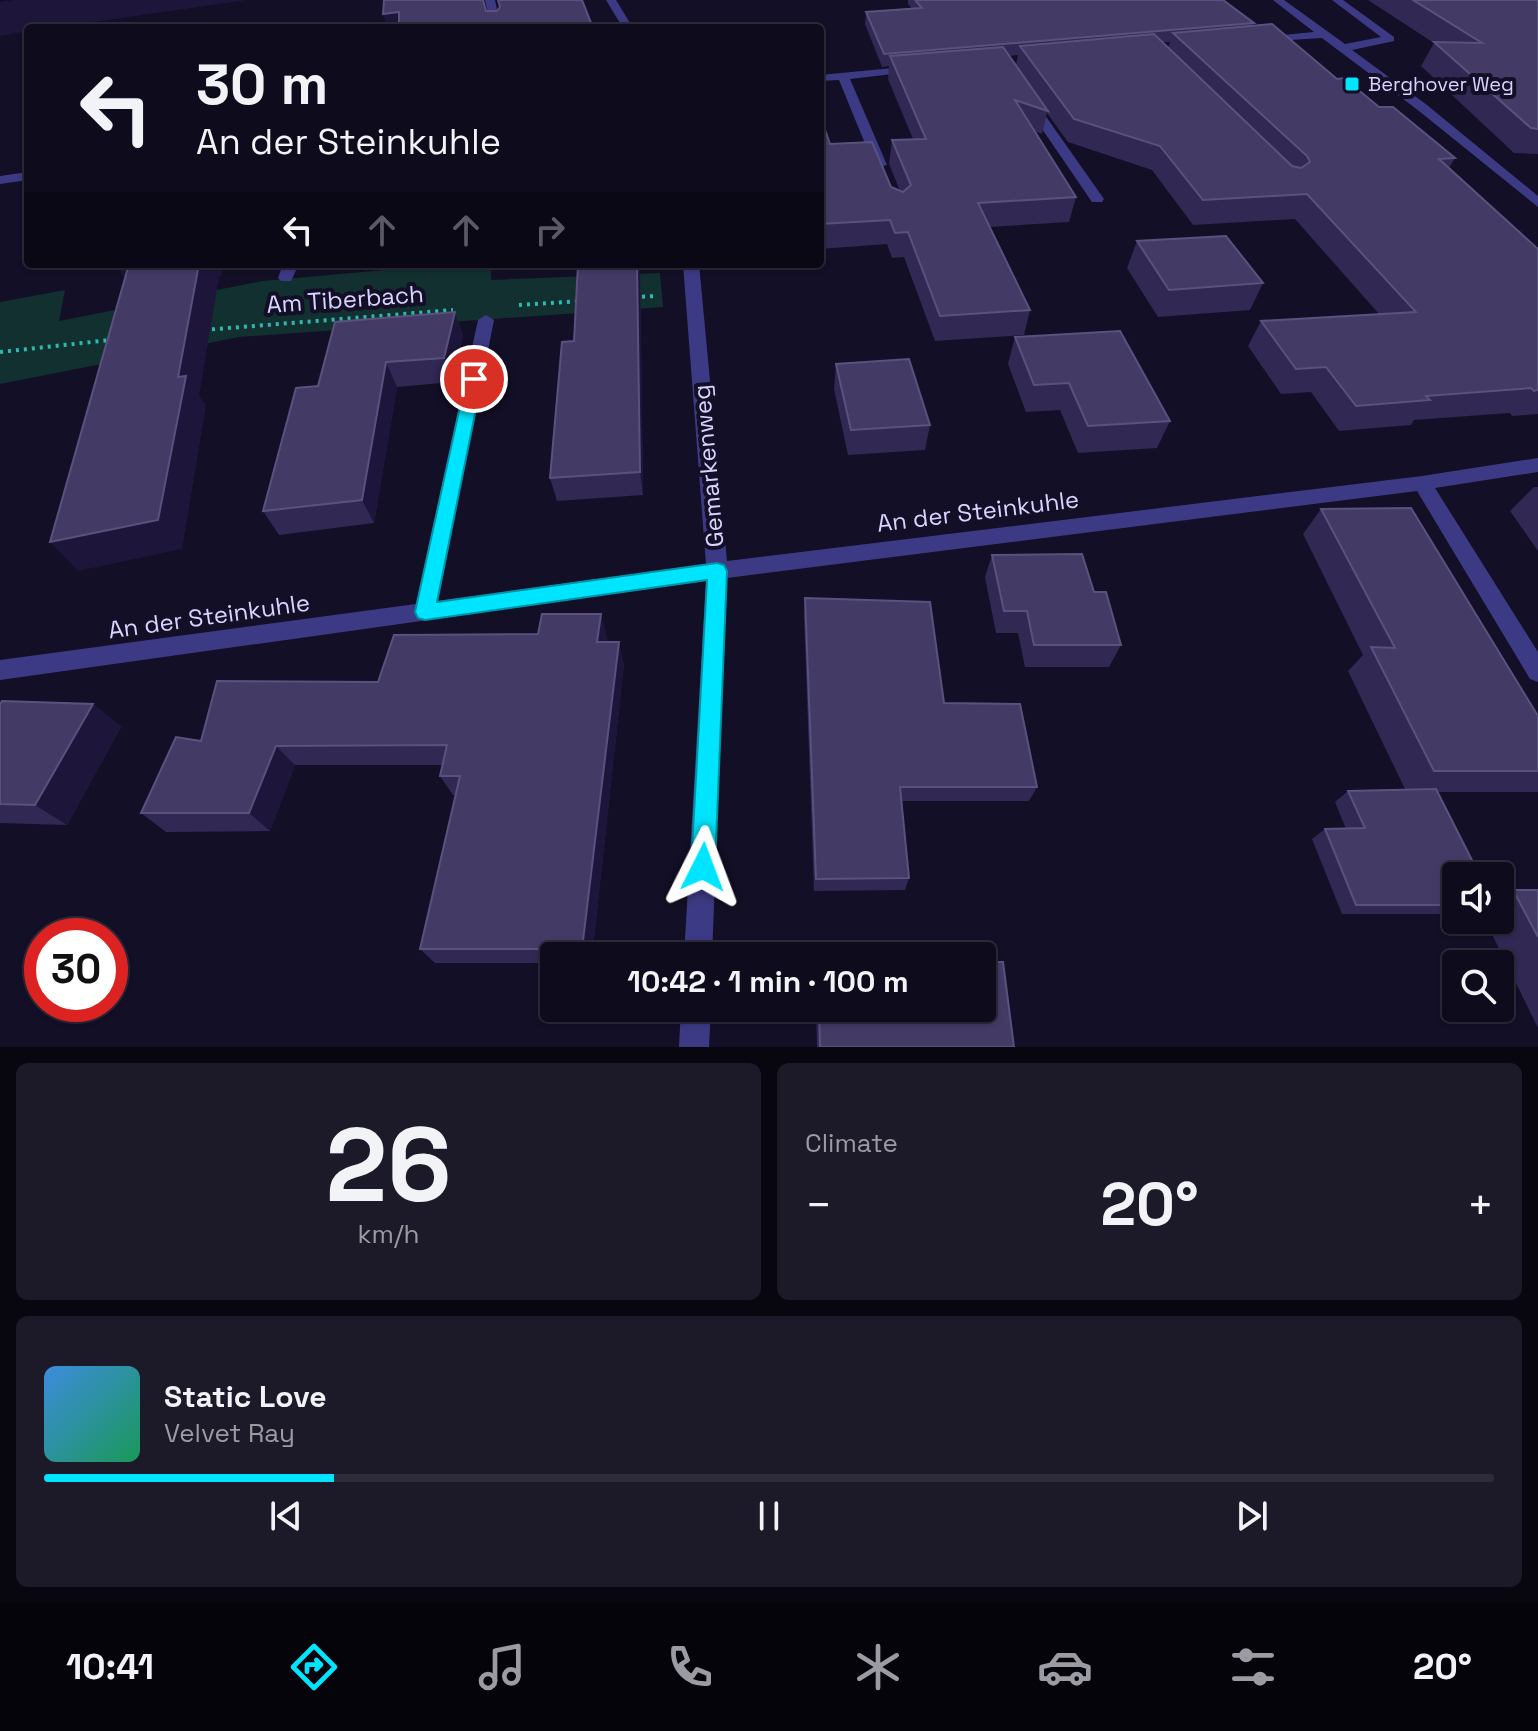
<!DOCTYPE html>
<html lang="en">
<head>
<meta charset="utf-8">
<style>
	body { margin:0; font-family:"Space Grotesk",sans-serif; background:#1c1929; color:#f1f3f6; height:100vh; display:flex; flex-direction:column; font-size:30px; white-space:nowrap }
	* { box-sizing:border-box; margin:0 }
	p { font-size:26px; color:#9b9ba3 }
	.icon { flex:none; width:44px; height:44px; fill:none; stroke:currentColor; stroke-width:2; stroke-linecap:round; stroke-linejoin:round }
	.map { position:relative; height:1047px; overflow:hidden }
	.drawer { display:flex; flex-direction:column; gap:16px; padding:16px; background:#08060f; flex:1 }
	.drawer>* { flex:none }
	.banner { position:absolute; left:24px; top:24px; width:800px; height:244px; border-radius:8px; box-shadow:0 2px 6px #0004,0 0 0 2px #2e2b3b; background:#0e0b1c; color:#f1f3f6; overflow:hidden }
	.fabs { position:absolute; left:1442px; top:862px; display:grid; gap:16px }
	.fabs a { display:grid; place-items:center; width:72px; height:72px; border-radius:8px; background:#0e0b1c; box-shadow:0 2px 6px #0004,0 0 0 2px #2e2b3b; font-size:40px }
	.speed { position:absolute; left:24px; top:918px; display:flex; gap:16px; font-size:40px; font-weight:700; text-align:center }
	.speed>* { display:grid; place-content:center; width:104px; height:104px; border-radius:50%; background:#0e0b1c; box-shadow:0 2px 6px #0004,0 0 0 2px #2e2b3b; line-height:1 }
	.speed .limit { border:12px solid #d22; background:#fff; color:#111 }
	.pin { position:absolute; display:grid; place-items:center; width:68px; height:68px; color:#fff; margin:-34px; border:4px solid #fff; border-radius:50%; box-shadow:0 2px 8px #0007 }
	.me { position:absolute; width:88px; margin:-44px; rotate:3deg; stroke-linejoin:round; filter:drop-shadow(0 0 6px #0008) }
	.turn { display:flex; align-items:center; gap:28px; height:168px; padding:0 40px; font-size:36px }
	.turn .icon { width:104px; height:104px; stroke-width:2.5 }
	.turn b { display:block; font-size:56px; line-height:68px }
	.lanes { display:flex; align-items:center; height:76px; padding:0 40px; background:#0003; justify-content:center; gap:40px; direction:ltr }
	.lanes .off { opacity:.35 }
	.big { font-size:60px; font-weight:600; line-height:1.1 }
	.drawer .card { flex:1; display:flex; flex-direction:column; justify-content:center; gap:12px; min-width:0; padding:0 28px; border-radius:12px; background:#1c1929 }
	.drawer .dial { align-items:center; gap:0 }
	.dial b { font-size:104px; line-height:1 }
	.song { display:flex; align-items:center; gap:24px }
	.cover { width:96px; height:96px; border-radius:12px; background:linear-gradient(135deg,hsl(210 70% 55%),hsl(150 70% 35%)) }
	.played { height:8px; border-radius:4px; background:linear-gradient(90deg,#00e5ff 20%,#2e2b3b 20%) }
	.keys { display:flex; justify-content:space-around; direction:ltr }
	.heat { display:flex; justify-content:space-between; align-items:center; font-size:44px; direction:ltr }
	.drawer .tiles { flex:1; display:grid; gap:16px; grid-template-columns:1fr 1fr }
	.card:last-child { grid-column:span 2 }
	.trip { position:absolute; left:540px; top:942px; width:456px; height:80px; border-radius:8px; background:#0e0b1c; box-shadow:0 2px 6px #0004,0 0 0 2px #2e2b3b; font-weight:600; line-height:80px; text-align:center }
	.tabs { display:flex; height:128px; justify-content:space-around; align-items:center; background:#06040b; color:#9b9ba3 }
	.tabs .icon { width:56px; height:56px }
	.tabs .on { color:#00e5ff }
	.tabs b { font-size:36px; color:#f1f3f6 }
	.map>svg:first-child { display:block }
	.green { fill:#12302f }
	.lines { fill:none; stroke-linecap:round; stroke-linejoin:round }
	.path { stroke:#2fb8b0; stroke-width:4; stroke-dasharray:3 5; stroke-linecap:butt }
	.minor { fill:#3d3a85; fill-rule:evenodd }
	.wall { fill:#312854; fill-rule:evenodd }
	.shaded-wall { fill:#1d163a }
	.building { fill:#433a66; stroke:#5a527e; stroke-width:2 }
	.route { fill:#00e5ff; stroke:#0095a6; stroke-width:2 }
	.poi-dot { fill:#00e5ff; stroke:#130f26; stroke-width:3 }
	.labels { text-anchor:middle; dominant-baseline:central; stroke-width:8; stroke-linejoin:round; paint-order:stroke }
	.far-poi-label { font-size:20px; fill:#d9d4ff; stroke:#130f26; text-anchor:start }
	.street-label { font-size:24px; fill:#d9d4ff; stroke:#130f26 }
</style>
</head>
<body>
<div class="map">
<svg width="1538" height="1047" viewBox="0 0 1538 1047">
	<rect width="100%" height="100%" fill="#130f26"/>
	<path class="green" d="M450,264H491V280L660,273L663,307L239,337L0,384V302L65,290L59,321L263,281Z"/>
	<g class="lines">
		<g class="path">
			<path d="M634,297L656,296"/>
			<path d="M519,305L581,301"/>
			<path d="M204,330L453,310"/>
			<path d="M0,352L110,340"/>
		</g>
		<g class="minor">
			<path d="M485,0H495L501,28H491Z"/>
			<path d="M606,0H616L633,28H623Z"/>
			<path d="M1273,0H1284L1345,44L1381,37L1332,0H1343L1394,37V41L1352,50L1427,105L1538,196V207L1419,111L1322,38L1257,42L1256,40L1261,37L1314,32Z"/>
			<path d="M914,66L918,67V71L850,79L887,165L875,168L839,80L820,81V75Z"/>
			<path d="M1027,101H1035L1104,199L1102,202H1092L1025,104Z"/>
			<path d="M28,172V180L0,184V176Z"/>
			<path d="M283,264H299L291,281H281L278,278Z"/>
			<path d="M683,264H699L727,561L1422,476L1538,458V472L1435,488L1538,652V682L1530,679L1417,491L727,578L712,956H684L706,581L0,680V660L416,604L478,320L486,315L494,320L438,601L706,564Z"/>
			<path d="M681,1008H711L709,1047H679Z"/>
		</g>
	</g>
	<g class="wall">
		<path d="M908,0H1223L1254,23L1252,26L1337,79L1455,158L1449,168L1538,249V414L1512,416L1510,413L1414,420L1411,425L1339,431L1311,392L1281,394L1248,346L1261,321L1379,314L1295,219L1193,225L1152,170L1068,142L1047,113L1042,134L1034,131L1076,197L1069,222L990,227L1030,310L1024,335L935,341L904,257L892,258L887,244L820,249V127L830,144L891,187L900,191L889,164L892,140L913,139L888,79L889,66L882,67L865,24L866,12L912,9L908,4ZM1162,42H1170L1168,48ZM1018,55L1016,65L1009,56Z"/>
		<path d="M1368,0H1538V154L1514,153L1421,66L1434,43Z"/>
		<path d="M1137,241L1263,283L1250,310L1158,317L1127,268Z"/>
		<path d="M640,264L643,495L557,501L550,478L574,341Z"/>
		<path d="M455,312L463,336L453,382L397,387L374,523L279,535L263,511L318,386Z"/>
		<path d="M1015,337L1170,421L1157,448L1078,453L1060,410L1026,412L1008,364Z"/>
		<path d="M836,364L930,425L925,450L848,455L834,389Z"/>
		<path d="M1534,487H1538V551L1510,511Z"/>
		<path d="M1321,509L1538,716V792H1437L1456,876V914H1342L1312,839L1325,829H1346L1335,802L1348,791L1405,789L1348,671L1363,655L1303,534Z"/>
		<path d="M992,555L1094,592L1121,645L1109,667H1025L1018,633H996L985,577Z"/>
		<path d="M805,598L944,703L1037,787L1029,801H902L909,878L905,890L814,891L804,615Z"/>
		<path d="M538,634L607,637L606,642L624,664L592,956H554V963H435L420,949L456,795H453L440,776L443,765H295L270,831L166,832L141,813L201,741L378,682Z"/>
		<path d="M0,704H93L121,727L67,825L0,823Z"/>
		<path d="M1513,890H1538V1028L1485,920H1500V896Z"/>
		<path d="M816,1008H982L1014,1047H817Z"/>
	</g>
	<g class="shaded-wall">
		<path d="M14,0H246L52,28H28V31L0,36V2Z"/>
		<path d="M399,12L404,28H387L383,14Z"/>
		<path d="M115,264H133L127,282Z"/>
		<path d="M199,264H223L222,276L219,277L199,396L206,405L182,549L78,571L50,542L178,377Z"/>
		<path d="M637,264H640L643,495L640,472Z"/>
		<path d="M455,312L463,336L453,382L444,358Z"/>
		<path d="M386,362L397,387L374,523L362,500Z"/>
		<path d="M601,614L607,637L604,664L597,642Z"/>
		<path d="M619,642L624,664L592,956H587L582,949Z"/>
		<path d="M93,704L121,727L67,825L35,805Z"/>
		<path d="M276,746L295,765L270,831L249,813Z"/>
	</g>
	<g class="building">
		<path d="M384,0H483L486,11H497L500,7L498,0H582L593,28H399V12L383,14Z"/>
		<path d="M915,0H1223L1254,23L884,54L866,12L922,8Z"/>
		<path d="M1413,0H1538V129L1531,128L1434,42L1482,43Z"/>
		<path d="M1272,24L1337,79L1344,78L1379,107H1393L1455,158L1439,159L1538,249V390L1534,391L1531,388L1426,396L1430,400L1356,406L1326,367L1296,369L1261,321L1416,312L1307,194L1203,200L1160,146L1074,119L1020,46L1154,34L1292,166L1301,168L1310,162L1307,156L1173,33Z"/>
		<path d="M1003,47L1048,111L1015,100L1076,197L978,203L1030,310L940,316L908,232L895,233L890,220L820,224V127H824L830,144L872,142L891,187L903,192L911,185L892,140L926,139L890,56Z"/>
		<path d="M1226,236L1263,283L1169,290L1137,241Z"/>
		<path d="M129,264H199L178,377L186,376L158,520L50,542Z"/>
		<path d="M578,264H637L640,472L550,478L562,342L574,341Z"/>
		<path d="M455,312L444,358L386,362L362,500L263,511L296,388L318,386L335,322Z"/>
		<path d="M1120,331L1170,421L1088,426L1069,383L1034,385L1015,337Z"/>
		<path d="M909,359L930,425L851,430L836,364Z"/>
		<path d="M1411,508L1538,716V771H1434L1371,647L1395,648L1321,509Z"/>
		<path d="M1082,554L1094,592H1106L1121,645H1034L1027,611H1004L992,555Z"/>
		<path d="M805,598L930,602L944,703L1020,704L1037,787H900L909,878L816,879Z"/>
		<path d="M542,614H601L597,642H619L582,949H420L460,776H440L447,745L276,746L249,813H141L176,737L201,741L217,681L378,682L394,635L538,634Z"/>
		<path d="M2,701L93,704L35,805L0,804V704Z"/>
		<path d="M1436,789L1480,876H1456V905H1356L1325,829L1365,828L1348,791Z"/>
		<path d="M1513,890H1538V937Z"/>
		<path d="M982,962H1003L1014,1047H820L819,1008H982Z"/>
	</g>
	<path class="route" d="M474,374L482,379L437,602L717,563L724,565L727,571L715,867L711,876L703,879L694,876L691,867L707,580L425,620L418,618L415,612L466,379Z"/>
	<rect class="poi-dot" x="1344" y="76" width="16" height="16" rx="4"/>
	<g class="labels">
		<g class="far-poi-label">
			<text x="1368" y="84">Berghover Weg</text>
		</g>
		<g class="street-label">
			<text transform="translate(345 299) rotate(-4)">Am Tiberbach</text>
			<text transform="translate(708 466) rotate(-95)">Gemarkenweg</text>
			<text transform="translate(978 511) rotate(-7)">An der Steinkuhle</text>
			<text transform="translate(209 616) rotate(-8)">An der Steinkuhle</text>
		</g>
	</g>
</svg>
<div class="fabs">
<a><svg class="icon" aria-label="sound" viewBox="0 0 24 24"><path d="M4 9h4l5-4v14l-5-4H4zM17 9q2 3 0 6"/></svg></a>
<a><svg class="icon" aria-label="search" viewBox="0 0 24 24"><circle cx="10" cy="10" r="6"/><path d="M15 15l6 6"/></svg></a>
</div>
<div class="speed"><div class="limit">30</div></div>
<div class="pin" style="left:474px;top:379px;background:#d93025"><svg class="icon" aria-label="arrive" viewBox="0 0 24 24"><path d="M6 21V4h12l-3 4 3 4H6"/></svg></div>
<svg class="me" style="left:703px;top:867px" viewBox="-20 -20 40 40"><path d="M0-17L14 15 0 8-14 15z" fill="#00e5ff" stroke="#fff" stroke-width="4"/></svg>
<div class="trip">10:42 · 1 min · 100 m</div>
<div class="banner">
<div class="turn"><svg class="icon" aria-label="left" viewBox="0 0 24 24"><path d="M17 20v-9H6M10 6l-5 5 5 5"/></svg><div><b>30 m</b>An der Steinkuhle</div></div>
<div class="lanes"><svg class="icon" aria-label="left" viewBox="0 0 24 24"><path d="M17 20v-9H6M10 6l-5 5 5 5"/></svg><svg class="icon off" aria-label="ahead" viewBox="0 0 24 24"><path d="M12 20V5M6 11l6-6 6 6"/></svg><svg class="icon off" aria-label="ahead" viewBox="0 0 24 24"><path d="M12 20V5M6 11l6-6 6 6"/></svg><svg class="icon off" aria-label="right" viewBox="0 0 24 24"><path d="M7 20v-9h11M14 6l5 5-5 5"/></svg></div>
</div>
</div>
<section class="drawer">
<div class="tiles">
<div class="card dial"><b>26</b><p>km/h</p></div>
<div class="card"><p>Climate</p>
<div class="heat"><a>−</a><b class="big">20°</b><a>+</a></div>
</div>
<div class="card">
<div class="song"><i class="cover"></i><div><b>Static Love</b><p>Velvet Ray</p></div></div>
<div class="played"></div>
<div class="keys"><svg class="icon" aria-label="previous" viewBox="0 0 24 24"><path d="M18 5L8 12l10 7zM5 5v14"/></svg><svg class="icon" aria-label="pause" viewBox="0 0 24 24"><path d="M8 5v14M16 5v14"/></svg><svg class="icon" aria-label="next" viewBox="0 0 24 24"><path d="M6 5l10 7-10 7zM19 5v14"/></svg></div>
</div>
</div>
</section>
<nav class="tabs">
<b>10:41</b>
<svg class="icon on" aria-label="directions" viewBox="0 0 24 24"><path d="M12 3l9 9-9 9-9-9zM9 14v-3h6M13 9l2 2-2 2"/></svg>
<svg class="icon" aria-label="music" viewBox="0 0 24 24"><path d="M9 18V5l10-2v13"/><circle cx="6" cy="18" r="3"/><circle cx="16" cy="16" r="3"/></svg>
<svg class="icon" aria-label="phone" viewBox="0 0 24 24"><path d="M5 4h4l2 5-3 2q2 4 5 5l2-3 5 2v4C11 20 4 13 5 4z"/></svg>
<svg class="icon" aria-label="climate" viewBox="0 0 24 24"><path d="M12 3v18M4 7l16 10M4 17L20 7"/></svg>
<svg class="icon" aria-label="car" viewBox="0 0 24 24"><path d="M5 17H2v-5l4-1 3-4h7l3 4 3 1v5h-3M9 17h6M6 11h13"/><circle cx="7" cy="17" r="2"/><circle cx="17" cy="17" r="2"/></svg>
<svg class="icon" aria-label="filters" viewBox="0 0 24 24"><path d="M4 7h16M4 17h16"/><circle cx="9" cy="7" r="2"/><circle cx="15" cy="17" r="2"/></svg>
<b>20°</b>
</nav>
</body>
</html>
